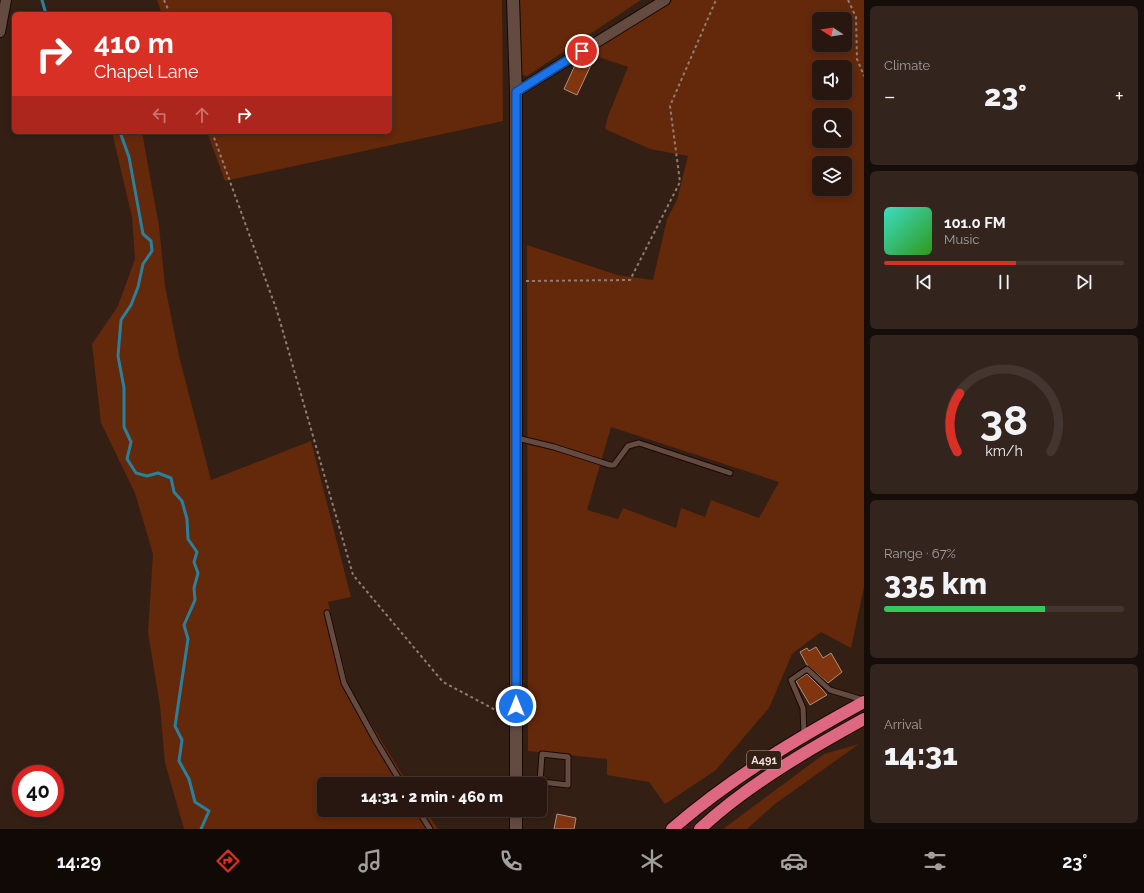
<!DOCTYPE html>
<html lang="en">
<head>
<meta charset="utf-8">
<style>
	body { margin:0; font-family:Raleway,sans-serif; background:#33241e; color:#f1f3f6; height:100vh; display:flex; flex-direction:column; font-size:15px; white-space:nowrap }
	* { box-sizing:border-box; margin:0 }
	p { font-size:13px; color:#a49f9f }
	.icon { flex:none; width:22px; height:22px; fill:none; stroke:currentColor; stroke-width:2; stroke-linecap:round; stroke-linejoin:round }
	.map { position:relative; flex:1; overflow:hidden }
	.side { display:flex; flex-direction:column; gap:6px; padding:6px; background:#150d09; width:280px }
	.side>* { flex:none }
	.guide { position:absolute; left:12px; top:12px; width:380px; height:122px; border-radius:6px; box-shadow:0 2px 6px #0003,0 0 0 1px #433630; background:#d93025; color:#fff; overflow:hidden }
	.needle { width:26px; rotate:282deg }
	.buttons { position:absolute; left:812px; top:12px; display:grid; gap:8px }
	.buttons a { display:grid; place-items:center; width:40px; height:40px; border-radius:6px; background:#271710; box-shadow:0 2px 6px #0003,0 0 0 1px #433630; font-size:20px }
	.speed { position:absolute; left:12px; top:765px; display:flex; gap:8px; font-size:20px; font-weight:700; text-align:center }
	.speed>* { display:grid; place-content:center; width:52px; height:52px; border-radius:50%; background:#271710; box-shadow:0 2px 6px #0003,0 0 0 1px #433630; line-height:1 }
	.speed .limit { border:6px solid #d22; background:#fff; color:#111 }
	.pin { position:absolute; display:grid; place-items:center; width:34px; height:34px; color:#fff; margin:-17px; border:2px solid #fff; border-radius:50%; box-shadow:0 1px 4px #0007 }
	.me { position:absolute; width:44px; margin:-22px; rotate:0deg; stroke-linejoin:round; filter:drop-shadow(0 0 3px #0008) }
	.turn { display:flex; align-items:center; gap:14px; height:84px; padding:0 16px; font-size:18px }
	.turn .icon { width:52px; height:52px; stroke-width:2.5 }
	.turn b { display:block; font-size:28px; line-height:34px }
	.lanes { display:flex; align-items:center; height:38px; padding:0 16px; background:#0003; justify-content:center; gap:20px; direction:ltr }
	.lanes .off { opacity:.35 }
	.big { font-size:30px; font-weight:800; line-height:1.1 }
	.side .widget { flex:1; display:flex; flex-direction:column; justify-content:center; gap:6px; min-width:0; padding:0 14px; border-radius:6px; background:#33241e }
	.side .dial { align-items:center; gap:0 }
	.dial svg { height:104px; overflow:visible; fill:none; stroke:#433630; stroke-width:7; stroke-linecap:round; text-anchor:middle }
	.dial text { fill:#f1f3f6; stroke:none }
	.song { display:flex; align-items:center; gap:12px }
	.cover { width:48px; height:48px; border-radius:6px; background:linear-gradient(135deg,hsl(170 70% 55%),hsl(110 70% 35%)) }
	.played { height:4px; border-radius:2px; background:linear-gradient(90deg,#d93025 55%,#433630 55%) }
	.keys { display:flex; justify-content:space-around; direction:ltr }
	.heat { display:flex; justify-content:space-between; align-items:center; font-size:22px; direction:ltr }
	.charge { height:6px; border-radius:3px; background:linear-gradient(90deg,#34c759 67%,#433630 0) }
	.trip { position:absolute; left:317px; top:777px; width:230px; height:40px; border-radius:6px; background:#271710; box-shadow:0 2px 6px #0003,0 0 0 1px #433630; font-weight:800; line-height:40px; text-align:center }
	.dock { display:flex; height:64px; justify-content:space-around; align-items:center; background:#100906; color:#a49f9f }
	.dock .icon { width:28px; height:28px }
	.dock .selected { color:#d93025 }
	.dock b { font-size:18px; color:#f1f3f6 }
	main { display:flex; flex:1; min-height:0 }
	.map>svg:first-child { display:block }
	.green { fill:#64280a; fill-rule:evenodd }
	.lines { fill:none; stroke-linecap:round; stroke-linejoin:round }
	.stream { stroke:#2b809e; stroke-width:3 }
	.building { fill:#80350e; stroke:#ac9085 }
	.service-casing { stroke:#1b0802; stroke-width:7 }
	.minor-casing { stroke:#1b0802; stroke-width:12 }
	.tertiary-casing { stroke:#1b0802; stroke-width:14 }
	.trunk-casing { stroke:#1b0802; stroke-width:14 }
	.path { stroke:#907d75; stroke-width:2; stroke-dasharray:3 3; stroke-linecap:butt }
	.service { stroke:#644b41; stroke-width:5 }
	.minor { stroke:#644b41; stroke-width:10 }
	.tertiary { stroke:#644b41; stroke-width:12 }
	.trunk { stroke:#de6781; stroke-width:12 }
	.route-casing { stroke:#114b97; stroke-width:10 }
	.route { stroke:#1a73e8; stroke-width:7 }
	.labels { text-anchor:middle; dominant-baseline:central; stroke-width:4; stroke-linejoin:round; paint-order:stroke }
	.shield { fill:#341f15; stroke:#b7a59e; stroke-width:1 }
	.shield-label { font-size:11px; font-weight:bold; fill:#efdfd9 }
</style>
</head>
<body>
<main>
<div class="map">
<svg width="864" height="829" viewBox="0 0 864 829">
	<rect width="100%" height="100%" fill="#341f15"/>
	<g class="green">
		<path d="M157,0H502L503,121L225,181L207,132H390V14H162Z"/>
		<path d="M520,0H641L527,76L522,75Z"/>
		<path d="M673,0H864V587L851,648L821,632L792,654L769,708L716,770L665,804L649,782L607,775V759L528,751L527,245L617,275L653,280L667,219L677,200L688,156L650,149L605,129L608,116L628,67L587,53ZM819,19H845V45H819ZM819,67H845V93H819ZM819,115H845V141H819ZM819,163H845V189H819ZM611,427L779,482L759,518L711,500L705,517L681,508L676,528L623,508L618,519L587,510Z"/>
		<path d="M112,132H142L159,226L165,286L179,356L211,480L311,441L351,597L328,602L349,688L408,784H324V810H425L438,829H184L165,763L160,706L148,632L153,554L135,493L101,423L92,344L118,306L135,259L132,217Z"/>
		<path d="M859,744L775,804L747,829H723L824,754Z"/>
	</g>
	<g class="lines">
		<g class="stream">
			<path d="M42,0L46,14"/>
			<path d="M120,132L129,157L143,234L151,241L152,251L143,264L138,287L131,305L121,320L118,356L124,388V427L131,442L127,459L136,473L147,476L158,473L171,478L174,492L182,501L187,519L188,539L197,552L194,562L198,573L194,588L195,600L184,625L188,639L175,726L182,740L179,761L189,779L195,802L209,811L201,829"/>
		</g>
	</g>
	<g class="building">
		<path d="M580,60L591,65L577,95L564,89L576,63Z"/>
		<path d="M816,647L823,658L831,653L842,672L828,683L807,665L800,652L807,648L809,651Z"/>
		<path d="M807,674L822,689L827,695L810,705L796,681Z"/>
		<path d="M557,814L576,818L574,829H554Z"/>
	</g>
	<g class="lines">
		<g class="service-casing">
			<g id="service">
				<path d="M517,438L554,447L610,465H614L628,446L639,443L730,473"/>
				<path d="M327,613L344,683L376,741L402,784"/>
				<path d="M804,735L803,708L791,680L807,669L830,690L863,700"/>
				<path d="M516,779L568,785V757L542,754L540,782"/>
				<path d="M418,810L430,829"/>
			</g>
		</g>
		<g class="minor-casing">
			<g id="minor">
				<path d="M0,32L6,0"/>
				<path d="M516,92L665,0"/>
			</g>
		</g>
		<g class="tertiary-casing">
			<g id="tertiary">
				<path d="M513,0L516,92V784"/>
				<path d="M516,829V810"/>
			</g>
		</g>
		<g class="trunk-casing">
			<g id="trunk">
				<path d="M672,829C731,778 796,739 864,702"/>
				<path d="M700,829C747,785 808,750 864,719"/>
			</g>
		</g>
		<g class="path">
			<path d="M164,0L170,14"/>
			<path d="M848,0L856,17L857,59L864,76"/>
			<path d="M212,132L277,311L353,575L443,682L505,715"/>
			<path d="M526,281L630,280L680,182L670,106L716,0"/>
		</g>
		<use href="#service" class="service"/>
		<use href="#minor" class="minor"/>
		<use href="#tertiary" class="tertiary"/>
		<use href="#trunk" class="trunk"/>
	</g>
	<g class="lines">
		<g class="route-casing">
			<path id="route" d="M516,706V92L582,51"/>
		</g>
		<use href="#route" class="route"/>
	</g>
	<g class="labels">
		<rect class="shield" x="747" y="751" width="34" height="18" rx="3"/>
		<g class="shield-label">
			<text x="764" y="760">A491</text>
		</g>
	</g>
</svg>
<div class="buttons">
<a><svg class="needle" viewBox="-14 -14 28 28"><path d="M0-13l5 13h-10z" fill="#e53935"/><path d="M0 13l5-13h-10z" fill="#a49f9f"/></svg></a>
<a><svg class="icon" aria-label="sound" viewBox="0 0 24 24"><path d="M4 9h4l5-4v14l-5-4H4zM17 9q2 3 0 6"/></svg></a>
<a><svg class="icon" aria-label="search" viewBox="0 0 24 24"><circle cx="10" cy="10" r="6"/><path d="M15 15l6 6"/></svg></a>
<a><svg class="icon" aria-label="layers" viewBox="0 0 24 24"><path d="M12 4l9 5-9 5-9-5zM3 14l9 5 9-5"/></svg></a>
</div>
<div class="speed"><div class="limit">40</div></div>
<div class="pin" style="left:582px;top:51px;background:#d93025"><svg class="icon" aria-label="arrive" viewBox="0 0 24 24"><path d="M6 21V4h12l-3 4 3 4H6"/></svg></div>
<svg class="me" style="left:516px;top:706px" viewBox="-20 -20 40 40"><circle r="17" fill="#1a73e8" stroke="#fff" stroke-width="3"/><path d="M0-11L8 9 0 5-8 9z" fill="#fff"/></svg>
<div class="trip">14:31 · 2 min · 460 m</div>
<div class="guide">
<div class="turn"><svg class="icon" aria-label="right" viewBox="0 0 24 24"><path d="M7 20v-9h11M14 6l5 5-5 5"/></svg><div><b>410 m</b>Chapel Lane</div></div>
<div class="lanes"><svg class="icon off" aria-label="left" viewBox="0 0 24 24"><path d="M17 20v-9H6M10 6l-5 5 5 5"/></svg><svg class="icon off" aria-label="ahead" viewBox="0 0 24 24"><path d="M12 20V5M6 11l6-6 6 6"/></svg><svg class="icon" aria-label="right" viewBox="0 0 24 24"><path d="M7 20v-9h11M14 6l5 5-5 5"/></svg></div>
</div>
</div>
<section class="side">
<div class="widget"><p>Climate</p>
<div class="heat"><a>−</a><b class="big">23°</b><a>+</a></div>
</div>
<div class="widget">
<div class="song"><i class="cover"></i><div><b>101.0 FM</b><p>Music</p></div></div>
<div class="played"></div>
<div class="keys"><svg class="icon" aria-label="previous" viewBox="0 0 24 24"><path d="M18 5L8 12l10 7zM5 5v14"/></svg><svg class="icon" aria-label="pause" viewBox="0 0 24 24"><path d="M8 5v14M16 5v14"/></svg><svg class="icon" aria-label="next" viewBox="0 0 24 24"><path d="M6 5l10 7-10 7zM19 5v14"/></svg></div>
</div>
<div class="widget dial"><svg viewBox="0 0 100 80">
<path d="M14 69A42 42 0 1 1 86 69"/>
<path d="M14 69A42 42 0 0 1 16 24" stroke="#d93025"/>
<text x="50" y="56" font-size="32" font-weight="700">38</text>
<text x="50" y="72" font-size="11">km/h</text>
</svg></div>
<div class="widget"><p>Range · 67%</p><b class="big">335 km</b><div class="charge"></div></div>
<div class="widget"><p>Arrival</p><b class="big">14:31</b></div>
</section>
</main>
<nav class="dock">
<b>14:29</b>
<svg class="icon selected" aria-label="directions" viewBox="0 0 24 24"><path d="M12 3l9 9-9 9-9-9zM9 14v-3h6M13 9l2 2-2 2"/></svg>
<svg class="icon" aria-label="music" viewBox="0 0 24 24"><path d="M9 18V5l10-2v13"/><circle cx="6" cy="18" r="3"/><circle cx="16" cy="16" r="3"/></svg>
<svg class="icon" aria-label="phone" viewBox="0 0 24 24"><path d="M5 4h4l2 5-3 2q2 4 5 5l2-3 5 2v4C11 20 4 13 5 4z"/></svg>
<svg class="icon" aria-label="climate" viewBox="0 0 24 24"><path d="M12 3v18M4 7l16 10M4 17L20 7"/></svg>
<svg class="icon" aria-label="car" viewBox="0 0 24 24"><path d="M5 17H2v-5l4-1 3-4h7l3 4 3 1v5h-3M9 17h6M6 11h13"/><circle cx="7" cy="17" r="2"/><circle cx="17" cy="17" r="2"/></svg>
<svg class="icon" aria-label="filters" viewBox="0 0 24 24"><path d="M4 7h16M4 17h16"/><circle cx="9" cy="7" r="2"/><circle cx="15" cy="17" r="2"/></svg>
<b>23°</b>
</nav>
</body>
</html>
